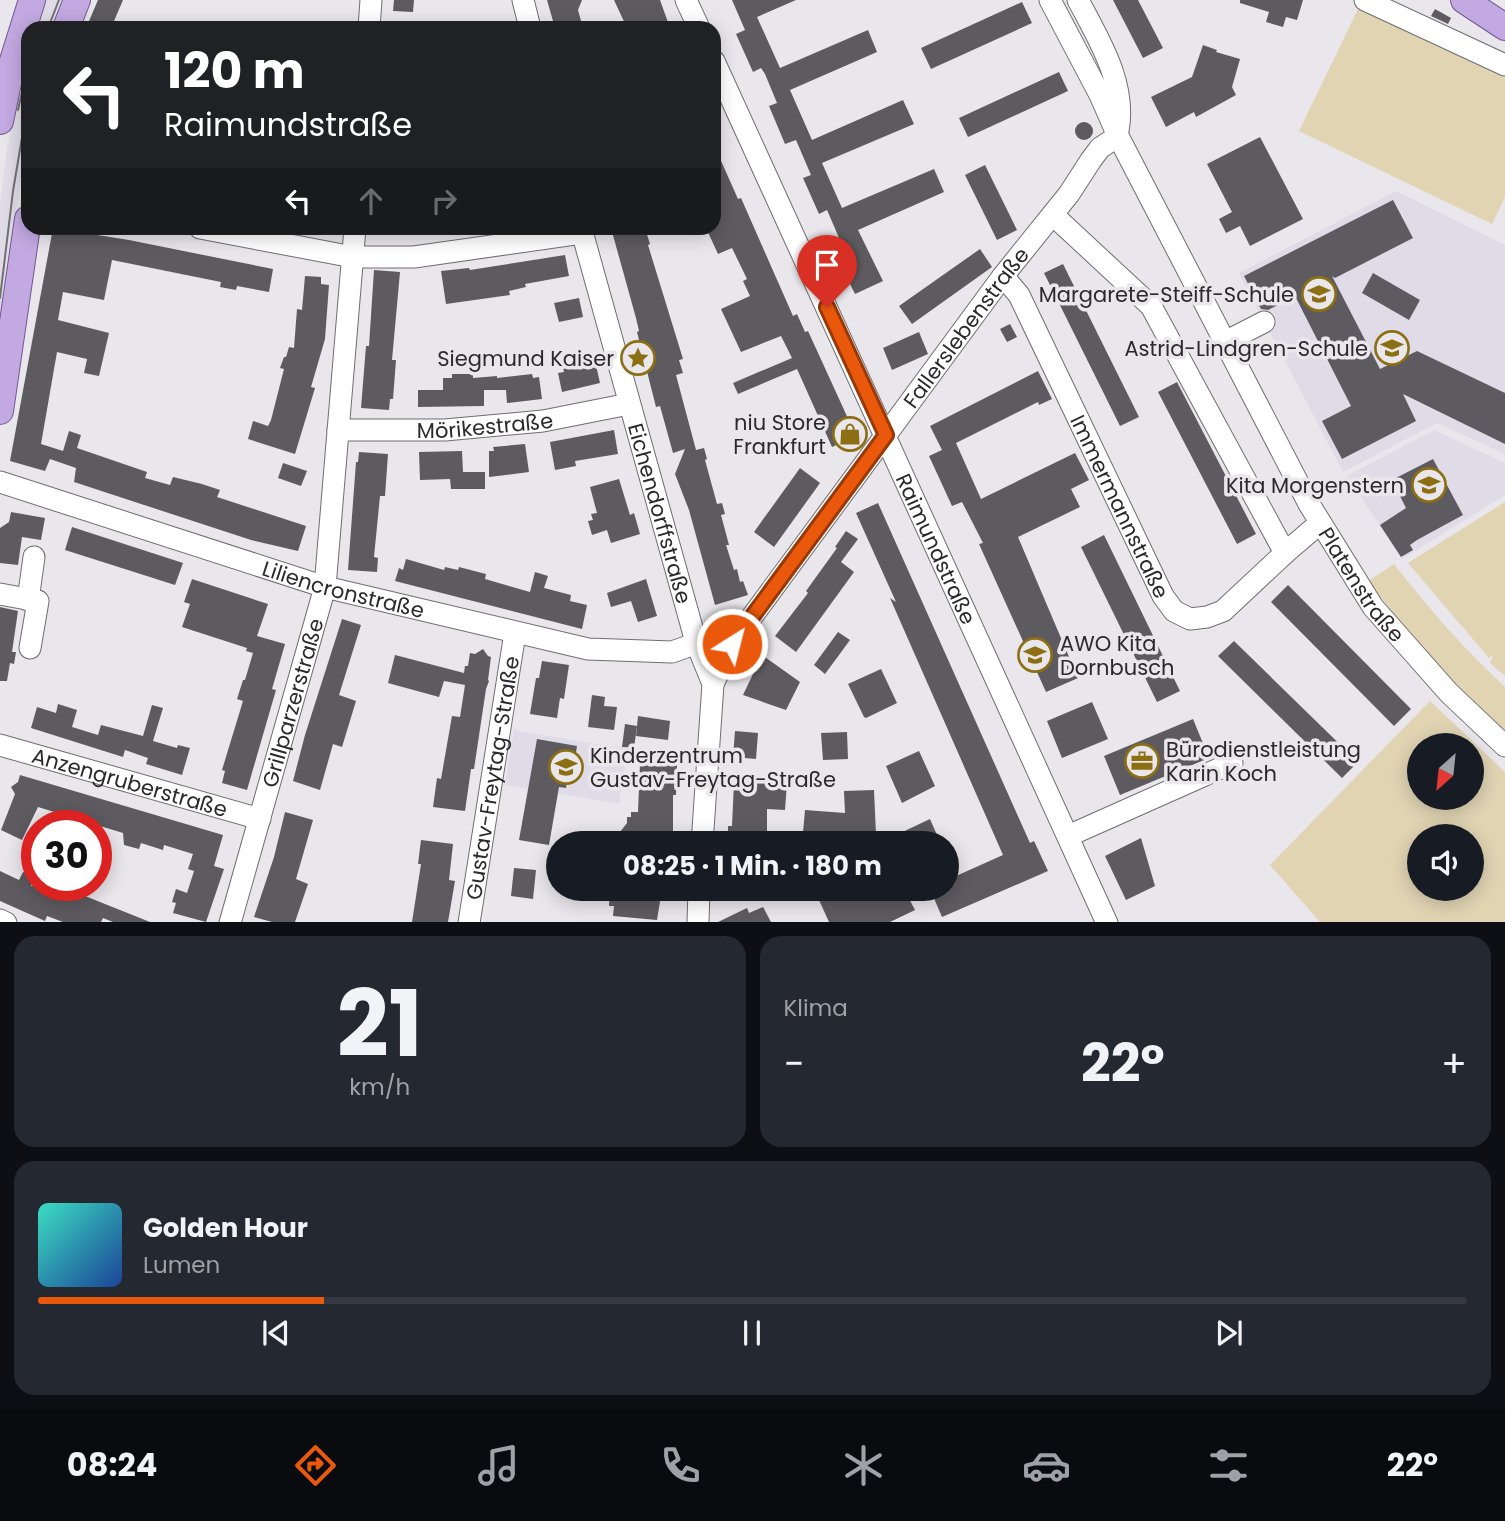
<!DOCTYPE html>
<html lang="de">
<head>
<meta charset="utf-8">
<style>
	body { margin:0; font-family:Poppins,sans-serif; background:#242831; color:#f1f3f6; height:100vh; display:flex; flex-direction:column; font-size:26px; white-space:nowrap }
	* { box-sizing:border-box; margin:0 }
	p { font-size:23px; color:#9ea1a6 }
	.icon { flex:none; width:38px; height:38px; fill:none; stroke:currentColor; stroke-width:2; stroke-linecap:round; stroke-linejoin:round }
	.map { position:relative; height:922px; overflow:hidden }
	.side { display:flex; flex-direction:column; gap:14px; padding:14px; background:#0d0f14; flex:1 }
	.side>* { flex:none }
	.banner { position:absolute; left:21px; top:21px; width:700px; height:214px; border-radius:21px; box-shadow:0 4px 18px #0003; background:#202124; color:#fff; overflow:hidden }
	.needle { width:46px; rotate:207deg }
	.buttons { position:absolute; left:1407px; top:733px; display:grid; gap:14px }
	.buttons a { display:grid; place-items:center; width:77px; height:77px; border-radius:50%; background:#171b24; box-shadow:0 4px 18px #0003; font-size:35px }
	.speed { position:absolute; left:21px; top:810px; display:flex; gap:14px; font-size:35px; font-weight:700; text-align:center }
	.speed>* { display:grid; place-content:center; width:91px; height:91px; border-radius:50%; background:#171b24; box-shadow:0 4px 18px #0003; line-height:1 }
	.speed .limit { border:10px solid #d22; background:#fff; color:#111 }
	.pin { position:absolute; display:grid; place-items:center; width:60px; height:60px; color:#fff; margin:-72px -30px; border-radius:50% 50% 50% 0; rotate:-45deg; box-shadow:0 0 7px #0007 }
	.pin .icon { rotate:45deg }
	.me { position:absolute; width:77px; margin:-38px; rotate:36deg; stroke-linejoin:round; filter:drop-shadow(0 0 5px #0008) }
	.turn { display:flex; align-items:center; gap:24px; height:147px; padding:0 28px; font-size:32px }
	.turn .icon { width:91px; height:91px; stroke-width:2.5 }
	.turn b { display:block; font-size:49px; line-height:60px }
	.lanes { display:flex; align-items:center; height:66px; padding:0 28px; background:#0003; justify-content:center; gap:35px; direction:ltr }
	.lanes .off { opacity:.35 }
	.big { font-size:52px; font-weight:700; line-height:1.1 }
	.side .tile { flex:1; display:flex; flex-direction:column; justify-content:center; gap:10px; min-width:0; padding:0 24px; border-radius:21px; background:#242831 }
	.side .dial { align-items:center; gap:0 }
	.dial b { font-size:91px; line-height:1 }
	.song { display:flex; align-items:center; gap:21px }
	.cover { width:84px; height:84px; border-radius:10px; background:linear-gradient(135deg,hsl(170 70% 55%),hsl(220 70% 35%)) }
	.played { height:7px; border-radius:4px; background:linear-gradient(90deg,#ea580c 20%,#363941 20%) }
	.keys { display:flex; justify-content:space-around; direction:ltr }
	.heat { display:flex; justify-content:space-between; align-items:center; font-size:38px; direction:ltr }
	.side .tiles { flex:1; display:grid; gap:14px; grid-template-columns:1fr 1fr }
	.tile:last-child { grid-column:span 2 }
	.trip { position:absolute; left:546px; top:831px; width:413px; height:70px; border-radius:35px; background:#171b24; box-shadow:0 4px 18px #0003; font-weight:700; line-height:70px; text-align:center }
	.tabs { display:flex; height:112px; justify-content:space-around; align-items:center; background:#090b0e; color:#9ea1a6 }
	.tabs .icon { width:49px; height:49px }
	.tabs .on { color:#ea580c }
	.tabs b { font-size:32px; color:#f1f3f6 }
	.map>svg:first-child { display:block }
	.built { fill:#e0dce7 }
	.green { fill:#e0d4b3; fill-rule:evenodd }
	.building { fill:#5d5b5f }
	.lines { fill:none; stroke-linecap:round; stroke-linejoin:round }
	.minor-casing { stroke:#6f6d71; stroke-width:23 }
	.major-casing { stroke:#735694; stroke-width:28 }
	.minor { stroke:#fff; stroke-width:21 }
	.major { stroke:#c2a9e1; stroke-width:26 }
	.tram { stroke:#717072; stroke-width:2 }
	.route-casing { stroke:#983908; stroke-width:18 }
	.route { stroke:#ea580c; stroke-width:12 }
	.labels { text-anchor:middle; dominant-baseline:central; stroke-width:7; stroke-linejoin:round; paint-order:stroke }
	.poi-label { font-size:21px; fill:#2a292b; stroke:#e9e7eb; text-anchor:end }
	.street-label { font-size:21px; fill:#2a292b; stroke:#e9e7eb }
</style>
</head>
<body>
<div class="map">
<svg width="1505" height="923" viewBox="0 0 1505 923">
	<rect width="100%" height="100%" fill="#e9e7eb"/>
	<g class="built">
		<path d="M41,0H64L53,28H33Z"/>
		<path d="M28,45V122L0,333V202L12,114Z"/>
		<path d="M1396,191L1505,245V454L1437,423L1343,472L1239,273Z"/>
		<path d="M1434,430L1505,463V495L1402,559L1347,476Z"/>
		<path d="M514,730L628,749L619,804L505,785Z"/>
	</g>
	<g class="green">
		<path d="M1362,1L1505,70V197L1492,224L1299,131Z"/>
		<path d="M1505,502V676L1490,663L1494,654L1489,658L1408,563Z"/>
		<path d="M1394,564C1428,608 1464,649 1505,687V732C1454,686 1410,635 1368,581Z"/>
		<path d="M1430,701L1505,772V922H1320L1270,865ZM1419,746H1472V798H1419ZM1472,836V889H1419V836Z"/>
	</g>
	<g class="building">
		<path d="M98,0H123L111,28H86Z"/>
		<path d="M394,0H414L413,12L393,11Z"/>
		<path d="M547,0H582L578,10L583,28H555Z"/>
		<path d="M614,0H660L670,28H627Z"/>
		<path d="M732,0H796L757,17L780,68L868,30L877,52L790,90L812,140L903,100L914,124L822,163L842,208L934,169L944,192L858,230L883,281L855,294L837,258L846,254L827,210L819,214L803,178L811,175L796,140L785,144L769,106L777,103L765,74L761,68L753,72L736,34L745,30Z"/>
		<path d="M1113,0H1138L1163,48L1143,58Z"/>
		<path d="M1240,0H1303L1297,20L1286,17L1283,27L1266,22L1269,12L1240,3Z"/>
		<path d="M1022,2L1032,23L931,69L921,48Z"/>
		<path d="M1435,9L1451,18L1448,24L1431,16Z"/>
		<path d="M1203,45L1217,50L1216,52L1240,59L1232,87L1236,95L1196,117L1194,112L1166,127L1151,97L1192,77Z"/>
		<path d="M1059,72L1068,91L968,137L959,118Z"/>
		<circle cx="1084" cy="131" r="9"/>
		<path d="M1260,137L1303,219L1250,246L1240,226L1226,233L1219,219L1232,212L1207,164Z"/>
		<path d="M714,145L738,199L741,198L793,316L797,314L805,332L808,331L856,436L832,447L797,369L738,394L733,383L792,358L781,336L741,352L721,309L750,296L743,281L747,279L732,248L718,254L706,228H714Z"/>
		<path d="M985,165L1017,230L997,240L965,175Z"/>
		<path d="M1393,200L1413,238L1335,278L1332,276L1380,369L1417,351L1505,393V444L1403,394L1416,421L1342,459L1322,421L1351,406L1295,296L1268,310L1261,309L1244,276Z"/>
		<path d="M53,228L129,240L273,269L269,292L237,286L236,290L220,287L221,282L112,260L104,300L63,292L58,320L109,333L99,376L84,373L87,359L57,352L41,444L63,451L69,431L81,435L77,448L147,472L145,478L170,485L173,477L202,484L220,490L217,497L306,526L298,551L251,540L74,482L76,468L50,459L45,471L10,461Z"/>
		<path d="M611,228H645L650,244L648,245L683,359L679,360L683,373L676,375L696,450L704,448L707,459L705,460L717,504L722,503L725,514L721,515L729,545H726L734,570L737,569L740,582L743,581L748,595L715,605L689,510L675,474L685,449L673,453L660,406L656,407L637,332L639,331L636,318Z"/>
		<path d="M980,249L992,267L912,324L899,306Z"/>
		<path d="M565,255L569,276L525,284L526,287L509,291L510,295L446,304L441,271L469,268L470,270Z"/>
		<path d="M1063,264L1139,417L1120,426L1044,273Z"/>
		<path d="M374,270L400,272L392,360H396L393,399H390L389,410L361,408L366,346H369Z"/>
		<path d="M1373,273L1420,300L1409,320L1362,293Z"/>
		<path d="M305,276L321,277V284L329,285L325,339L311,387L315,388L295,454L248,439L253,421L268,426L271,420L284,369L280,368L284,357H286L289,347L294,348L297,309L302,310Z"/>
		<path d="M579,298L583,317L559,322L554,303Z"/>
		<path d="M1010,324L1017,337L1007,342L1000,329Z"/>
		<path d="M919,332L928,354L892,370L883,348Z"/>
		<path d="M594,356L600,383L562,392L558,373L564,372L562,365Z"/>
		<path d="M1038,371L1052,399L1039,405L1038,402L956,443L981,499L1075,453L1089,480L1071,489L1080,507L1018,537L1078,678L1046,692L979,544L983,543L962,502L952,506L929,456L942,450L930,426Z"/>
		<path d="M452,374H473V378L497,376V378L532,374L533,378L539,377L542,399L507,403L506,390H484V406L418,407V390H443V378H452Z"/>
		<path d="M1177,382L1256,534L1237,544L1158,392Z"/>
		<path d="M614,430L618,454L575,461L576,466L555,470L550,442Z"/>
		<path d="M525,444L529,472L489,477V451H494L493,447Z"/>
		<path d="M462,451L463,472H485V489H451L450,479L420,480L419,452Z"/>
		<path d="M359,452L388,454L385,496H380L374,557L378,558L377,572L348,570L356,462H358Z"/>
		<path d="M1433,459L1463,515L1417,540L1410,545L1413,550L1401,557L1380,525L1406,508L1392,480Z"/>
		<path d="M283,463L307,471L301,486L278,478Z"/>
		<path d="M800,468L820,483L774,547L754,532Z"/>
		<path d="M619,479L630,515L634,513L640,534L611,543L607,530L592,535L588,521L593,520L591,514L597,513L590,487Z"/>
		<path d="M878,503L1030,843L1034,841L1048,871L942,917L930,889H947V880L1003,855L890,598L896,602L856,513Z"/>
		<path d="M11,512L45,518L41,540L22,537L18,565L0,563V528L9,522Z"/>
		<path d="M72,527L183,563L175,585L65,550Z"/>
		<path d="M846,531L858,539L841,562L854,572L796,652L775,636L808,593L806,591L837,548L835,547Z"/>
		<path d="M1104,535L1180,691L1157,702L1081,547Z"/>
		<path d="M406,559L444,570L445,567L458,570L459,567L486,574L485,579L530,592L535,572L548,576L544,588L571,595L570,601L587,605L582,629L395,581L399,568L403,570Z"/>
		<path d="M192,579L268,604L257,636L285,644L272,689L276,690L247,790L222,783L225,771L222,770L243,701L237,699L243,680H245L253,653L246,651L247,648L182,627L190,604L184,602Z"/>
		<path d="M646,579L657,616L638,622L631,601L611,607L607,593Z"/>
		<path d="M1288,585L1411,709L1394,726L1271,602Z"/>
		<path d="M0,607L18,611L12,652H16L14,664L10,663L7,681H0Z"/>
		<path d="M342,619L361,625L339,695L356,701L342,747L333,744L320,790L293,781L305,735Z"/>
		<path d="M838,632L850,640L825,674L814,665Z"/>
		<path d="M1234,641L1358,762L1342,778L1218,656Z"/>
		<path d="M483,649L488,656L491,657L488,680L489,681L486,689L474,769H471L465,811L433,807L437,778L441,779L452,716L460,717L465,685L444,681L439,697L388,683L395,655L464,673L465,666H468L470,653L475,654Z"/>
		<path d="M762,655L800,682L786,710L743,695Z"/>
		<path d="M542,661L569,665L564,699L560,698L557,718L530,714L536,678H539Z"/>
		<path d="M881,669L897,703L866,718L864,717L848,684Z"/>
		<path d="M592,695L605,697L604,706L617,707L614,730L588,727Z"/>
		<path d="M1092,702L1108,739L1062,758L1047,721Z"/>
		<path d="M58,704L77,710L72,727L98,735L101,725L143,736L152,705L163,708L153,741L177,748L178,745L190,748L182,775L146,764L148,758L125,750L123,757L31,728L37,707L56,713Z"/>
		<path d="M638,716L670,721L668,740L636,736Z"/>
		<path d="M1193,719L1209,758L1120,795L1104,756Z"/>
		<path d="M625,724L637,726L634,748L622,747Z"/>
		<path d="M735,731L758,733L756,759L733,757Z"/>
		<path d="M847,732L848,759L823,760L821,733Z"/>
		<path d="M537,739L577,746L575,759L571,758L566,788L559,787L549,845L519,840Z"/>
		<path d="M919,751L935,786L902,803L886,766Z"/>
		<path d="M640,763L677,765L676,795H673V844H629L619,836L620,832L627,823V817H631V812H638Z"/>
		<path d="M20,775L223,835L214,866L224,869L206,922L173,913L176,903L172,902L176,889L187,893L194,871L188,869L193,854L164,845L163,850L141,843L139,849L124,845L123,833L38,807L22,840L1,830L15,794L11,787L18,782Z"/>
		<path d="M734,781L787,783L785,810L767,809V844H728V826H732Z"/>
		<path d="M874,790L876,835L829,837L828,844H802L805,810L845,813L844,791Z"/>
		<path d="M285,812L313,820L296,879L308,884L295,922H272L254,917L274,857Z"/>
		<path d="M930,819L941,844H877Z"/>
		<path d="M1141,838L1155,886L1126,900L1105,856Z"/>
		<path d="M421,840L453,844L449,880L455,881L448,922H412L421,864H418Z"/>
		<path d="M514,868L536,870L533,899L511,896Z"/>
		<path d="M0,871L19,880L23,872L35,877L31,886H60L150,922H113L103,918L101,922H63L47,916L45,921L0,901Z"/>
		<path d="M610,889H662L657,920L613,916L614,906H609Z"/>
		<path d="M842,889H904L915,910L890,922H829L819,900Z"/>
		<path d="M763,907L771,922H718L747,908L749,913Z"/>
	</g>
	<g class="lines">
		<g class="minor-casing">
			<g id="minor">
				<path d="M523,0L530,28"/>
				<path d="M686,0L699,28"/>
				<path id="s1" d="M1050,0L1100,95L1118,136L1309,504L1373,607L1449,693L1505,746"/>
				<path d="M1078,0C1099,40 1127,84 1118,131"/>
				<path d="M1365,0L1505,65"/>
				<path d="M369,28L371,0"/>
				<path id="s2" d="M714,61L1107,923"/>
				<path d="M1053,215L1151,306L1285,553"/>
				<path d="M200,228L353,257H414L582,233"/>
				<path id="s3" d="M581,228L696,642L713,684L702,844"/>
				<path id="s4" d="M1003,276L1019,295L1163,596L1174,611L1190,619L1207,617L1223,611L1285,553L1320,523"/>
				<path d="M1225,342L1264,322"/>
				<path id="s5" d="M338,430H445L543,421L629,404"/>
				<path id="s6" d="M0,482L325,587L588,649L672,652L745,626"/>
				<path d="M0,594L38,601L30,648"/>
				<path d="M28,600L34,557"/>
				<path id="s7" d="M737,637L1003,276L1069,194L1091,160L1100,148L1118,136"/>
				<path d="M713,684L732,644"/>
				<path id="s8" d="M0,745L260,819"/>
				<path d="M1068,836L1232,763"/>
				<path d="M0,920L6,923"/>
				<path id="s9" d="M230,923L325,587L355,228"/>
				<path id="s10" d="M469,923L515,633"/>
				<path d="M698,923L699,889"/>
			</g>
		</g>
		<g class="major-casing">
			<g id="major">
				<path d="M1464,0L1505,27"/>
				<path d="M66,28L77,0"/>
				<path d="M0,121L12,64L32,0"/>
				<path d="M0,411L28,219"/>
			</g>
		</g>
		<use href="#minor" class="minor"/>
		<use href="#major" class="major"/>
		<g class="tram">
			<path d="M48,28L59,0"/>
			<path d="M18,110L28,66"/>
			<path d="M0,298L13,191L28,102"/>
		</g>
	</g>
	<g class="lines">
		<g class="route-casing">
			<path id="route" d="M732,644L886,435L827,307"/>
		</g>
		<use href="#route" class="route"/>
	</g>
	<defs>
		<g id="school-ring" transform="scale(1.75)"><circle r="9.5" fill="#e9e7eb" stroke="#8c6f12" stroke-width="1.5"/><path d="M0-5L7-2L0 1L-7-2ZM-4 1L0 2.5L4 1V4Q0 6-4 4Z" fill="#8c6f12"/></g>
		<g id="sight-ring" transform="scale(1.75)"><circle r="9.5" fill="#e9e7eb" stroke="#8c6f12" stroke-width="1.5"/><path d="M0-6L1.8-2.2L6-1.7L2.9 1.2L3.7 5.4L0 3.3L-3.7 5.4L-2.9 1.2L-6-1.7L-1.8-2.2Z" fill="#8c6f12"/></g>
		<g id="shop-ring" transform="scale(1.75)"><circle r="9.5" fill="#e9e7eb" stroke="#8c6f12" stroke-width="1.5"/><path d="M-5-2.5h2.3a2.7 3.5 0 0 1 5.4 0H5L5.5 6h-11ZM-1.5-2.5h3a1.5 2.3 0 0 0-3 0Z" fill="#8c6f12"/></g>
		<g id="office-ring" transform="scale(1.75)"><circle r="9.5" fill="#e9e7eb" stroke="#8c6f12" stroke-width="1.5"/><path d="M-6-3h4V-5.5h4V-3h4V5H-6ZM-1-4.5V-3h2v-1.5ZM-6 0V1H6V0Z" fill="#8c6f12"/></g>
	</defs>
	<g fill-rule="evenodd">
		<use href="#school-ring" x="1319" y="294"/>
		<use href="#school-ring" x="1392" y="348"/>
		<use href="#sight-ring" x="638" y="358"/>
		<use href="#shop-ring" x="850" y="434"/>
		<use href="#school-ring" x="1429" y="485"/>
		<use href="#school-ring" x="1035" y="655"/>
		<use href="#office-ring" x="1142" y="761"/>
		<use href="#school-ring" x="566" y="767"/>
	</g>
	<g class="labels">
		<g class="poi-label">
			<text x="1294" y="294">Margarete-Steiff-Schule</text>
			<text x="1368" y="348">Astrid-Lindgren-Schule</text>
			<text x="614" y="358">Siegmund Kaiser</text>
			<text x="826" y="422">niu Store<tspan x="826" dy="24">Frankfurt</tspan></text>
			<text x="1404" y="485">Kita Morgenstern</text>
			<text x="1060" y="643" text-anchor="start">AWO Kita<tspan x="1060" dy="24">Dornbusch</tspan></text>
			<text x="1166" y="749" text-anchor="start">Bürodienstleistung<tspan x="1166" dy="24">Karin Koch</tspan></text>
			<text x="590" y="755" text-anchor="start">Kinderzentrum<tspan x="590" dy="24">Gustav-Freytag-Straße</tspan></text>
		</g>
		<g class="street-label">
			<text stroke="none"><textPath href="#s7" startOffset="385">Fallerslebenstraße</textPath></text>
			<text stroke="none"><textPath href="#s5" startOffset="147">Mörikestraße</textPath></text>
			<text stroke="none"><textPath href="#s4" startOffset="259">Immermannstraße</textPath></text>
			<text stroke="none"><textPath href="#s3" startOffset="296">Eichendorffstraße</textPath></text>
			<text stroke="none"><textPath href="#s2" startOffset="536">Raimundstraße</textPath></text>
			<text stroke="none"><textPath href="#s1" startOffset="663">Platenstraße</textPath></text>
			<text stroke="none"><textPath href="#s6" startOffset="360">Liliencronstraße</textPath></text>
			<text stroke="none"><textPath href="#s9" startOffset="229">Grillparzerstraße</textPath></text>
			<text stroke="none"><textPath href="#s10" startOffset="147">Gustav-Freytag-Straße</textPath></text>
			<text stroke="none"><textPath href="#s8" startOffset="135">Anzengruberstraße</textPath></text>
		</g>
	</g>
</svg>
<div class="buttons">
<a><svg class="needle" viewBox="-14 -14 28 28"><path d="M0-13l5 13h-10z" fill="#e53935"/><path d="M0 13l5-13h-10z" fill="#9ea1a6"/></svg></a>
<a><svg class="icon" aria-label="sound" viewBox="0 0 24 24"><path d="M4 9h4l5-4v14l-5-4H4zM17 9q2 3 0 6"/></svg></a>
</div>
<div class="speed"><div class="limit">30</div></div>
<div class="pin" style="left:827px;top:307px;background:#d93025"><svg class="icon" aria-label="arrive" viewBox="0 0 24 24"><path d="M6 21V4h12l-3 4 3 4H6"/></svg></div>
<svg class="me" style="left:732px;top:644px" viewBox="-20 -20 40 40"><circle r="17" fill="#ea580c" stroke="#fff" stroke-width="3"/><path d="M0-11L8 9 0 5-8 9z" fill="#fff"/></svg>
<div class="trip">08:25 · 1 Min. · 180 m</div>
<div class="banner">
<div class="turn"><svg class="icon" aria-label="left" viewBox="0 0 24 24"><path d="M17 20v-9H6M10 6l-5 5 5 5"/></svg><div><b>120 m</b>Raimundstraße</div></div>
<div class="lanes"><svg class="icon" aria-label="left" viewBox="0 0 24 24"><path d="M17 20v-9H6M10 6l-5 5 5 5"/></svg><svg class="icon off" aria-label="ahead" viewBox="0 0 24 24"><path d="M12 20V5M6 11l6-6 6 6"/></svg><svg class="icon off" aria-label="right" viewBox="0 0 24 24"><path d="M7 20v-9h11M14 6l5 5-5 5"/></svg></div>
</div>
</div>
<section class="side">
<div class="tiles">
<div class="tile dial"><b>21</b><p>km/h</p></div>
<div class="tile"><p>Klima</p>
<div class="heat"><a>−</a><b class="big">22°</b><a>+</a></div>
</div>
<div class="tile">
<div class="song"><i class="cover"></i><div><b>Golden Hour</b><p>Lumen</p></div></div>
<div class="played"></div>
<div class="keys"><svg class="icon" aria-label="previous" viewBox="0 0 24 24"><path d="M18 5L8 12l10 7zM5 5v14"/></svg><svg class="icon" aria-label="pause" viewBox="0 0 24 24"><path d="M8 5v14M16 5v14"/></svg><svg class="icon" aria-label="next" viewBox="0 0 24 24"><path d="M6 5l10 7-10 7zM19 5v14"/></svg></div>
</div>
</div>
</section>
<nav class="tabs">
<b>08:24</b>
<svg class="icon on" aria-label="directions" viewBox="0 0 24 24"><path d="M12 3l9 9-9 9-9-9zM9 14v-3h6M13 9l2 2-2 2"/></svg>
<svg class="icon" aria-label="music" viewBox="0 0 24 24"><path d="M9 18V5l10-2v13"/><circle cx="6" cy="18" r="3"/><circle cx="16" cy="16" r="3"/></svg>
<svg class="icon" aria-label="phone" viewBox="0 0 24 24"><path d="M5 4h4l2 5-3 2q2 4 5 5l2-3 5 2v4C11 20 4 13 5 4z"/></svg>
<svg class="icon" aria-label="climate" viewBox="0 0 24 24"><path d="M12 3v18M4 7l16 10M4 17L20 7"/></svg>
<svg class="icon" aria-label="car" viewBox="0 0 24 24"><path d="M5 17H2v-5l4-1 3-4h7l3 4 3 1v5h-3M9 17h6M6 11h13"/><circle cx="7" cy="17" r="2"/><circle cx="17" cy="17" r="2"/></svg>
<svg class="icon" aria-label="filters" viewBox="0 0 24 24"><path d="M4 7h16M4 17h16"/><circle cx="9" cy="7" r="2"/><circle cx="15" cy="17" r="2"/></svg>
<b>22°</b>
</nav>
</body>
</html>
